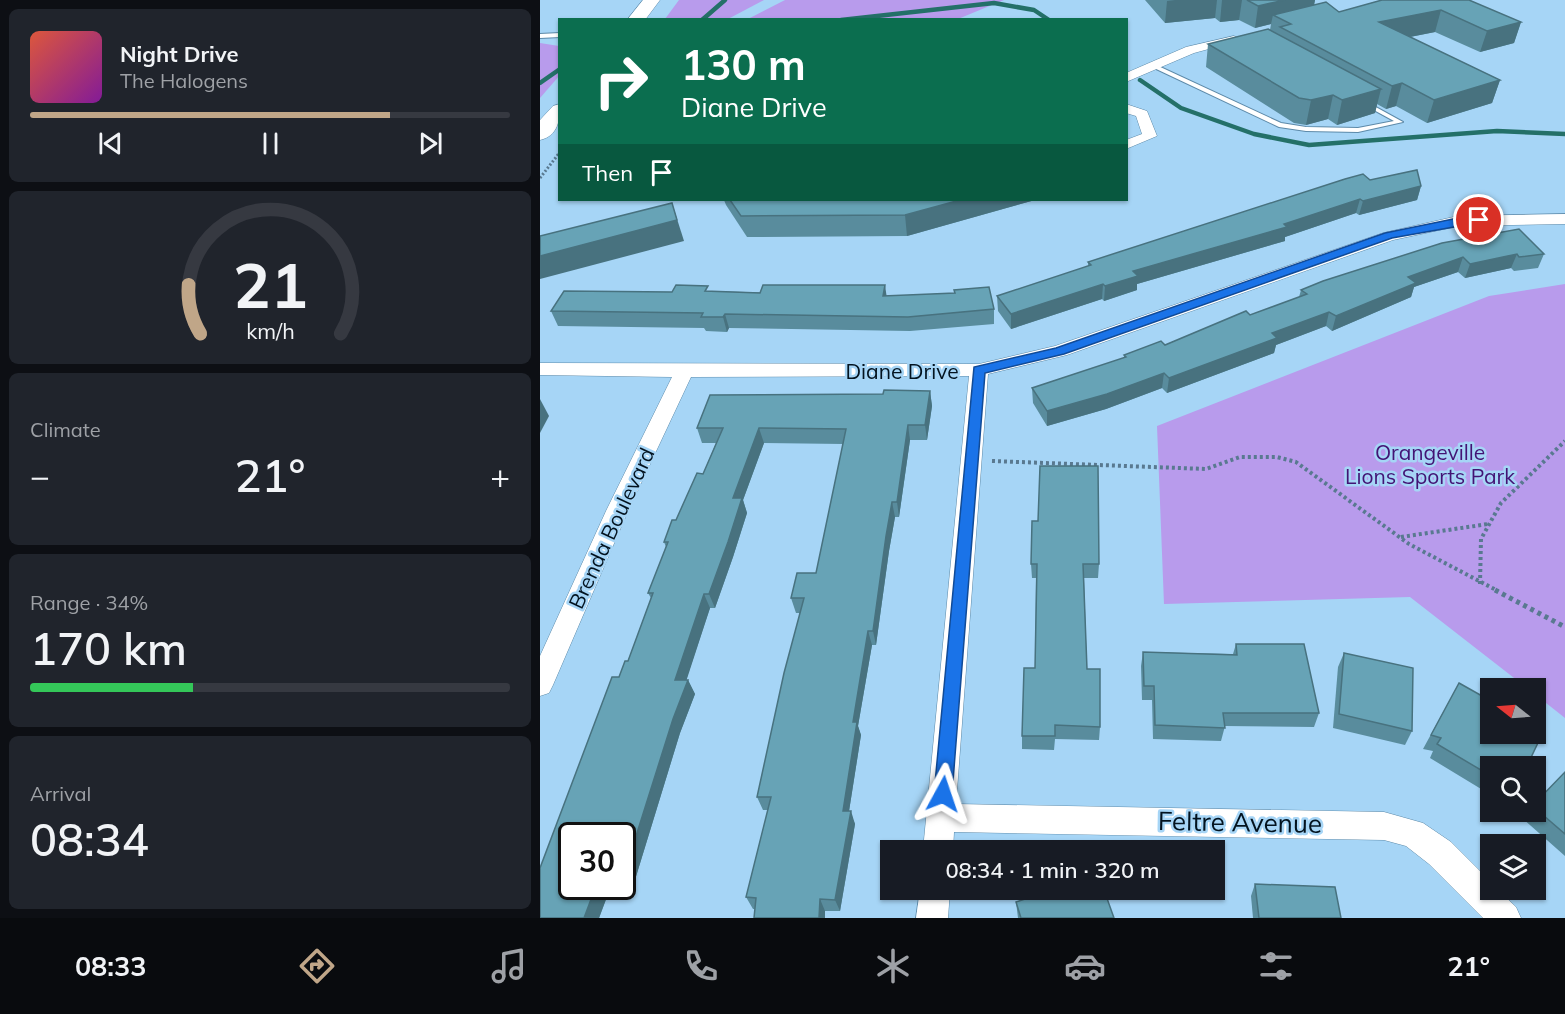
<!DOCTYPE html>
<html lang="en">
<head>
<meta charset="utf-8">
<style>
	body { margin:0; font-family:Mulish,sans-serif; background:#20242c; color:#f1f3f6; height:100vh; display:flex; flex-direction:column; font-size:22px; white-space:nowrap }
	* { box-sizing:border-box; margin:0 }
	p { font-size:20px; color:#9ea1a6 }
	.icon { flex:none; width:33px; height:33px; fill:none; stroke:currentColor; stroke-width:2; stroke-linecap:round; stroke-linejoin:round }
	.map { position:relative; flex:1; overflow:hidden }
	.details { display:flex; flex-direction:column; gap:9px; padding:9px; background:#0d0f14; width:540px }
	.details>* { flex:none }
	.guide { position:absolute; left:18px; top:18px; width:570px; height:183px; border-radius:0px; box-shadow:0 2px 4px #0004; background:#0b6e4f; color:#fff; overflow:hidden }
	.needle { width:39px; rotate:287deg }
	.buttons { position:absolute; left:940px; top:678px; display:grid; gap:12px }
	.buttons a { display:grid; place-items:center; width:66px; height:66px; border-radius:0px; background:#171b24; box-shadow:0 2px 4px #0004; font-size:30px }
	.speed { position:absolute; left:18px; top:822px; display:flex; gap:12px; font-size:30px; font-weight:700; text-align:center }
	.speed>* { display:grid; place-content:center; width:78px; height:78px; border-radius:50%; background:#171b24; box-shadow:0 2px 4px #0004; line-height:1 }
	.speed .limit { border:3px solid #111; border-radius:9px; background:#fff; color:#111 }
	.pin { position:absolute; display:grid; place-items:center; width:51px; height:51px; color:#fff; margin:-26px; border:3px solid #fff; border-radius:50%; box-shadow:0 2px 6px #0007 }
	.me { position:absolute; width:66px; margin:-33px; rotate:5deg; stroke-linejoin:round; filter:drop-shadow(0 0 4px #0008) }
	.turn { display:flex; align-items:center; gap:21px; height:126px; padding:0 24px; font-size:27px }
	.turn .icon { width:78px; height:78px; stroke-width:2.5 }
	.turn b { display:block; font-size:42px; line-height:51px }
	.then { display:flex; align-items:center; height:57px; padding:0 24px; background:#0003; gap:12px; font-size:22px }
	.big { font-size:45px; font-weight:600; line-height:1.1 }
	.details .tile { flex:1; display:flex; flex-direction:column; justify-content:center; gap:9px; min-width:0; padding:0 21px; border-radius:9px; background:#20242c }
	.details .dial { align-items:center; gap:0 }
	.dial svg { height:156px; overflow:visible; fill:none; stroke:#363941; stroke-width:7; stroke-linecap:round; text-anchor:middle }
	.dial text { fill:#f1f3f6; stroke:none }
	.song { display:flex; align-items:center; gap:18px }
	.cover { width:72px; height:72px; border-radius:9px; background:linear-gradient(135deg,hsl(10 70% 55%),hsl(290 70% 35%)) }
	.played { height:6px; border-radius:3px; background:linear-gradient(90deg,#c0a688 75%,#363941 75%) }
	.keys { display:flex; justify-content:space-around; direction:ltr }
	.heat { display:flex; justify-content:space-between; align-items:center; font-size:33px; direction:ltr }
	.charge { height:9px; border-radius:4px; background:linear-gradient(90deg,#34c759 34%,#363941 0) }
	.trip { position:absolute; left:340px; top:840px; width:345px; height:60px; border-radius:0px; background:#171b24; box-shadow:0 2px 4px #0004; font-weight:600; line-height:60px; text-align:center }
	.tabs { display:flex; height:96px; justify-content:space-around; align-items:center; background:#090b0e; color:#9ea1a6 }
	.tabs .icon { width:42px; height:42px }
	.tabs .active { color:#c0a688 }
	.tabs b { font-size:27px; color:#f1f3f6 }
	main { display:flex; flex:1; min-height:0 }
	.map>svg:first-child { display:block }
	.green { fill:#b89bec }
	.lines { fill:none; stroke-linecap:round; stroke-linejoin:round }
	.stream { stroke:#247068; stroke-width:4.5 }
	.lane-casing { stroke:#5d8aa9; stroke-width:2 }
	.street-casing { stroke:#5d8aa9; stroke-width:1 }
	.primary-casing { stroke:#5d8aa9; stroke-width:1 }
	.path-far2 { stroke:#597990; stroke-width:3; stroke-dasharray:2 2; stroke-linecap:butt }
	.path-far1 { stroke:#597990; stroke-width:4; stroke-dasharray:3 3; stroke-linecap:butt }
	.path { stroke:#597990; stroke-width:5; stroke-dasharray:4 4; stroke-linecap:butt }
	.lane { fill:#fff; fill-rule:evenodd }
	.street { fill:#fff; fill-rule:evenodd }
	.primary { fill:#fff; fill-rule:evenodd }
	.wall { fill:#598c9d }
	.shaded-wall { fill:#48727f }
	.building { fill:#67a3b6; stroke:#48727f; stroke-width:1.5 }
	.route { fill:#1a73e8; stroke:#114b97; stroke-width:1.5 }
	.labels { text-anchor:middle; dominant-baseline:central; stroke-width:5; stroke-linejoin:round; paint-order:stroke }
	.street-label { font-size:21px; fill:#03131f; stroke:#a6d5f6 }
	.park-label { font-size:21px; fill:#431374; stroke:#a6d5f6 }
	.near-street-label { font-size:26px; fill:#03131f; stroke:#a6d5f6 }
</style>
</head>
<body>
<main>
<section class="details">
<div class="tile">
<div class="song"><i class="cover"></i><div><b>Night Drive</b><p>The Halogens</p></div></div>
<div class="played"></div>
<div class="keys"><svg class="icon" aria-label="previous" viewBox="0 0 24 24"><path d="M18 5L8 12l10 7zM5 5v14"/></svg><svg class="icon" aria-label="pause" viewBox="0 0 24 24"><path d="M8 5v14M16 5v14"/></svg><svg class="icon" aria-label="next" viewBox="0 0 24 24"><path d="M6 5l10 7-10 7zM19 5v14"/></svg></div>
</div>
<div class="tile dial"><svg viewBox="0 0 100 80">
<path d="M14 69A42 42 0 1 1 86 69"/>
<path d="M14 69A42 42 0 0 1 8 44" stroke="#c0a688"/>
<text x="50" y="56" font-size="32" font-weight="700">21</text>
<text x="50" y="72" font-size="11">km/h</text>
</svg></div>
<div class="tile"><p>Climate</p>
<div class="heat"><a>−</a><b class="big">21°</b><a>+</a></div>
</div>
<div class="tile"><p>Range · 34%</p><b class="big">170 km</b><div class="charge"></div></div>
<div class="tile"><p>Arrival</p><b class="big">08:34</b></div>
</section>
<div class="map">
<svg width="1025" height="918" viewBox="0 0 1025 918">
	<rect width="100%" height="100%" fill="#a6d5f6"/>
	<g class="green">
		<path d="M139,0H224L188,19H125Z"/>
		<path d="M245,0H464L418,19H208Z"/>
		<path d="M0,43L19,46L20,75L0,98Z"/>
		<path d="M1025,284V718L996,695V688H987L870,597L624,604L617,426L949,296Z"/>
	</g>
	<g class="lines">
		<g class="stream">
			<path d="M162,20L185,0"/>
			<path d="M301,20L454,3L494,10L509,20"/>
			<path d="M600,80L641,108L714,134L769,145L957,131L1025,134"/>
			<path d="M0,83L20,69"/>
		</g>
		<g class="lane-casing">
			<g id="lane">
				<path d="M20,33V37L0,38V34Z"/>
				<path d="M612,65H616L741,123L766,127L818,128L854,121L821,103V101L823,100L863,122L818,132L766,131L739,127L612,67Z"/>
			</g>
		</g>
		<g class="street-casing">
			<g id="street">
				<path d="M694,36L700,39L698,41L654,53L586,82V73L646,47Z"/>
				<path d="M586,104L607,111L617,136L586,149V140L602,134L596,116L586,113Z"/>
				<path d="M1025,214V224L918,226L853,240L527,355L448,374L416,804L844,812L883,823L911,842L951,882V890H958L976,907L981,918H943L889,864L866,846L844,840L414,832L413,850H383L429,376L151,377L88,511L13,685L9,693L0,696V656L66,511L132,377L0,375V363L439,364L515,346L843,233L918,216Z"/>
				<path d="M380,890H410L408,918H376Z"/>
			</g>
		</g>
		<g class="primary-casing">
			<g id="primary">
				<path d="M103,0H120L105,20H87Z"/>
				<path d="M20,104C20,120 18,136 0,140V120L13,106Z"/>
			</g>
		</g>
		<path class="path-far2" d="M0,178L20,152"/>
		<g class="path-far1">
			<path d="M452,461L666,469L700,457H737L756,462L869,544L958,591"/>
			<path d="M861,537L948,524"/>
			<path d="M940,584L941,539L961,503L1025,441"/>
		</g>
		<path class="path" d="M955,590L1025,627"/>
		<use href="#lane" class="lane"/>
		<use href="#street" class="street"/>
		<use href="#primary" class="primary"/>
	</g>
	<g class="wall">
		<path d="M605,0H775L774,5L799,12L842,0L981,22L974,43L940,52L895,32L870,37L960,80L952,103L887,123L856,106L846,109L837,104L835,113L797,125L788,119L766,125L754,123L666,67L668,44L730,30L731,24L715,28L699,20L680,22L675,18L625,23Z"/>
		<path d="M830,180L881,186L877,200L819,215L816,213L745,237V241L597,284V290L564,301L562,299L471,329L458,311L457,296L548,267V262Z"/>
		<path d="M184,200H495L367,236L207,237L186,205Z"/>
		<path d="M902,243L1004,254L998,268L974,271L971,268L925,278L918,272L874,287L871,297L792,331L786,326L736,345L734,353L627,393L622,388L566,409L507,426L493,403L492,388L584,358V355L625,345L710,315L759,297L761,290Z"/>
		<path d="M169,291L346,296L454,309V324L370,331L189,328L187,332L166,331L164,328L18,326L11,311L132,292Z"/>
		<path d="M390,391L392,406L387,440H370L359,517H355L349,551L336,645H332L318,726L321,735L309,811L315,824L300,911H285V918H214L215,909H213L206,897L228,810H223L217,797L260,613H256L251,598L276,573L303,444L224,443L203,500L207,513L193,557L175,608H170L146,680H148L155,694L140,733L94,883H82V836L32,886H71L59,918H0L79,677L88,661L111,598L108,593L126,547L124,542L163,474L176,443H162L157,428L343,394Z"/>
		<path d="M491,564H559L558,578H544L547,669L560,727L559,740L515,739L514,750L482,749V736L495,668L496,578H492Z"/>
		<path d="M696,644L779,713L774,727L685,726L681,741L613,739L612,700H602L601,666L603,652L693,654Z"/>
		<path d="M804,653L872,731L865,745L793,728L798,667Z"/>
		<path d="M919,683L951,766V795L890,758L893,751L883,749Z"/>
		<path d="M1025,772V856L982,818L987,812H996V802Z"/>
		<path d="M715,884L801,918H713L711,896Z"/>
		<path d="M514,894L574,918H478L476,902Z"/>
	</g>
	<g class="shaded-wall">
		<path d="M635,0H677L675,18L625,23L627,1Z"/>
		<path d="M682,0H702L699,20L680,22Z"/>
		<path d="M745,0H775L772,15H733L731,24L715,28L718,6Z"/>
		<path d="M901,10L895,32L834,44L839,22Z"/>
		<path d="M981,22L974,43L940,52L947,31Z"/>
		<path d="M960,80L952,103L887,123L894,100Z"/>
		<path d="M862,83L856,106L846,109L852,86Z"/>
		<path d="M841,89L835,113L797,125L802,100Z"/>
		<path d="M793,95L788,119L766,125L771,100Z"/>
		<path d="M881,186L877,200L819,215L823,201Z"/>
		<path d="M820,199L816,213L745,237V241L597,284V290L564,301L565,286L593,271L744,224Z"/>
		<path d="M420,200H495L367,236L365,215Z"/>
		<path d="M132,203L144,241L0,279V256Z"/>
		<path d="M977,254L971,268L925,278L930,264Z"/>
		<path d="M923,257L918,272L874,287L871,297L792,331L796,316L868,277Z"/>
		<path d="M563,284L562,299L471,329V314Z"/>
		<path d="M345,285L347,299L343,296Z"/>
		<path d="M789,312L786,326L736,345L734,353L627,393L629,378L732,333Z"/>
		<path d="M185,314L189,328L187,332L183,317Z"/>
		<path d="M624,373L622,388L566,409L507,426V411Z"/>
		<path d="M390,391L392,406L387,440L385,425Z"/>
		<path d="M0,399L9,416L0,433Z"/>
		<path d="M368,425L370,440L359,517L357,502Z"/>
		<path d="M219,428L224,443L203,500L207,513L193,557L175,608L169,594L193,498Z"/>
		<path d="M352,502L355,517L349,551L336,645L333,631L346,536Z"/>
		<path d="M164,594L170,608L142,694L135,680Z"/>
		<path d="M328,631L332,645L318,726L321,735L307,824L303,811L313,722Z"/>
		<path d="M148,680L155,694L140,733L94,883L85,871L133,719Z"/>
		<path d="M311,811L315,824L300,911L295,900Z"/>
		<path d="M56,886H71L59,918H44Z"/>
		<path d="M280,899L285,911V918H279Z"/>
	</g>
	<g class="building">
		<path d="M707,0H745L718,6Z"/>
		<path d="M842,0H929L981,22L947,31L901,10L839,22L960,80L894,100L862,83L852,86L740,27L751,24L733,15L786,2L799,12Z"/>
		<path d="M728,29L841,89L802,100L793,95L771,100L759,98L668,44Z"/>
		<path d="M877,170L881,186L823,201L820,199L744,224L747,227L593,271L598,276L565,286L563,284L471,314L457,296L551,265L548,262L805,179L823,174L830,180Z"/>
		<path d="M190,200H420L365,215L201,216Z"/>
		<path d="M132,203L137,220L0,256V236Z"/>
		<path d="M979,229L1004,254L979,257L977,254L930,264L923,257L868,277L876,283L796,316L789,312L732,333L737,338L629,378L624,373L567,394L507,411L492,388L586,357L584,355L621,341L625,345L706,311L710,315L767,294L761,290L783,281L902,243Z"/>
		<path d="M136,285L168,286L165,291L220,293L223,285H345L343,296L415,293L414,290L449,287L454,309L368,317L185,314L183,317H161L163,313L11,311L24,291L132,292Z"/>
		<path d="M344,390L390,391L385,425H368L357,502H352L346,536L333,631H328L313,722H317L303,811H311L295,900L280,899L279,918H214L216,898L206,897L231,797H217L244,673L264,598H251L257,573H276L306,429L219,428L193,498H202L188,542L169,594H164L135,680H148L133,719L85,871H82V836H32V886H56L44,918H0V868L72,677H79L85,661H88L113,593H108L128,542H124L132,520H136L157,473L163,474L183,428H157L170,395L343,394Z"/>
		<path d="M500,466H558L559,564H543L547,669H560V727L515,725V736H482L484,668H495L497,564H491L492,521H498Z"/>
		<path d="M696,644H764L779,713H683L685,728L615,725L614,686H604L603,652L697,655Z"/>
		<path d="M804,653L873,668L872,731L799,714Z"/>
		<path d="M919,683L951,701V734H996V726L1004,730L987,766H951V776L897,744L901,738L891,735Z"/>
		<path d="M1025,772V834L996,809V802Z"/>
		<path d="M715,884L795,887L801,918H719Z"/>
		<path d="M512,890L514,894L527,890H564L574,918H481L476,902Z"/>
	</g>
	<path class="route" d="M939,217L942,218V222L852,238L524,354L445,373L412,794L410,800L403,803L397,800L394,794L434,367L516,348L845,233L918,218Z"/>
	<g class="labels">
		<g class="street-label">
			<text x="362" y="371">Diane Drive</text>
			<text transform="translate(71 528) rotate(-65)">Brenda Boulevard</text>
		</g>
		<g class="park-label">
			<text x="890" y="452">Orangeville<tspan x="890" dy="24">Lions Sports Park</tspan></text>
		</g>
		<g class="near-street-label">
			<text transform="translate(700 822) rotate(1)">Feltre Avenue</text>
		</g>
	</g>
</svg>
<div class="buttons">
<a><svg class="needle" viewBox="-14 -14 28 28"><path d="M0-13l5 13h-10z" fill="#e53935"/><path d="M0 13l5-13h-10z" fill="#9ea1a6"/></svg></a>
<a><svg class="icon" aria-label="search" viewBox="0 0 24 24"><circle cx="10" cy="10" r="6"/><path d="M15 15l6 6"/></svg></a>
<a><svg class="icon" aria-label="layers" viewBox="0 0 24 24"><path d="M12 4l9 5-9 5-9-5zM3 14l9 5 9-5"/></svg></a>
</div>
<div class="speed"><div class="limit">30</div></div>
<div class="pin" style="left:939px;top:220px;background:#d93025"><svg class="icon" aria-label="arrive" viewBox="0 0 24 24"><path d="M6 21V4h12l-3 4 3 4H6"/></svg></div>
<svg class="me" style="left:403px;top:794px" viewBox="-20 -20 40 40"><path d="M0-17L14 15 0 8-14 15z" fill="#1a73e8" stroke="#fff" stroke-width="4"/></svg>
<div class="trip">08:34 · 1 min · 320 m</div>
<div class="guide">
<div class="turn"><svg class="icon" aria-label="right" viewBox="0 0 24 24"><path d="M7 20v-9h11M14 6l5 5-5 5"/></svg><div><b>130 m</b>Diane Drive</div></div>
<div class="then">Then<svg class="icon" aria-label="arrive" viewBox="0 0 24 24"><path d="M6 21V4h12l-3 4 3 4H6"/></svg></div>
</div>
</div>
</main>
<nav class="tabs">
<b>08:33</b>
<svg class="icon active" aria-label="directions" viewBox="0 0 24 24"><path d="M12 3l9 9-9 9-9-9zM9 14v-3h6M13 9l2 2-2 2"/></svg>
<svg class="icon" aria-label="music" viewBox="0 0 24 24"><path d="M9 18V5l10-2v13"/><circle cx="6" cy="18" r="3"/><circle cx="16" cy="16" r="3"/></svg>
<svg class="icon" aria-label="phone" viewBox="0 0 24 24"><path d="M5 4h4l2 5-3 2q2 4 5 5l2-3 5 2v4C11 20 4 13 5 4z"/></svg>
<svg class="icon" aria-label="climate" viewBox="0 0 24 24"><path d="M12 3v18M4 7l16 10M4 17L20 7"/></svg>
<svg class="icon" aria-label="car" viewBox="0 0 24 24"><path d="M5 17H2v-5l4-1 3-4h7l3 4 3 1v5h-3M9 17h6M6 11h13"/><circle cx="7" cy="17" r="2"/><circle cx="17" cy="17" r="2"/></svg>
<svg class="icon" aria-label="filters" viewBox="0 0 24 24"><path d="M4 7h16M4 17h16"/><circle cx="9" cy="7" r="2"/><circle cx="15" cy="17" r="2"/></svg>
<b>21°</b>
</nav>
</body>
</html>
